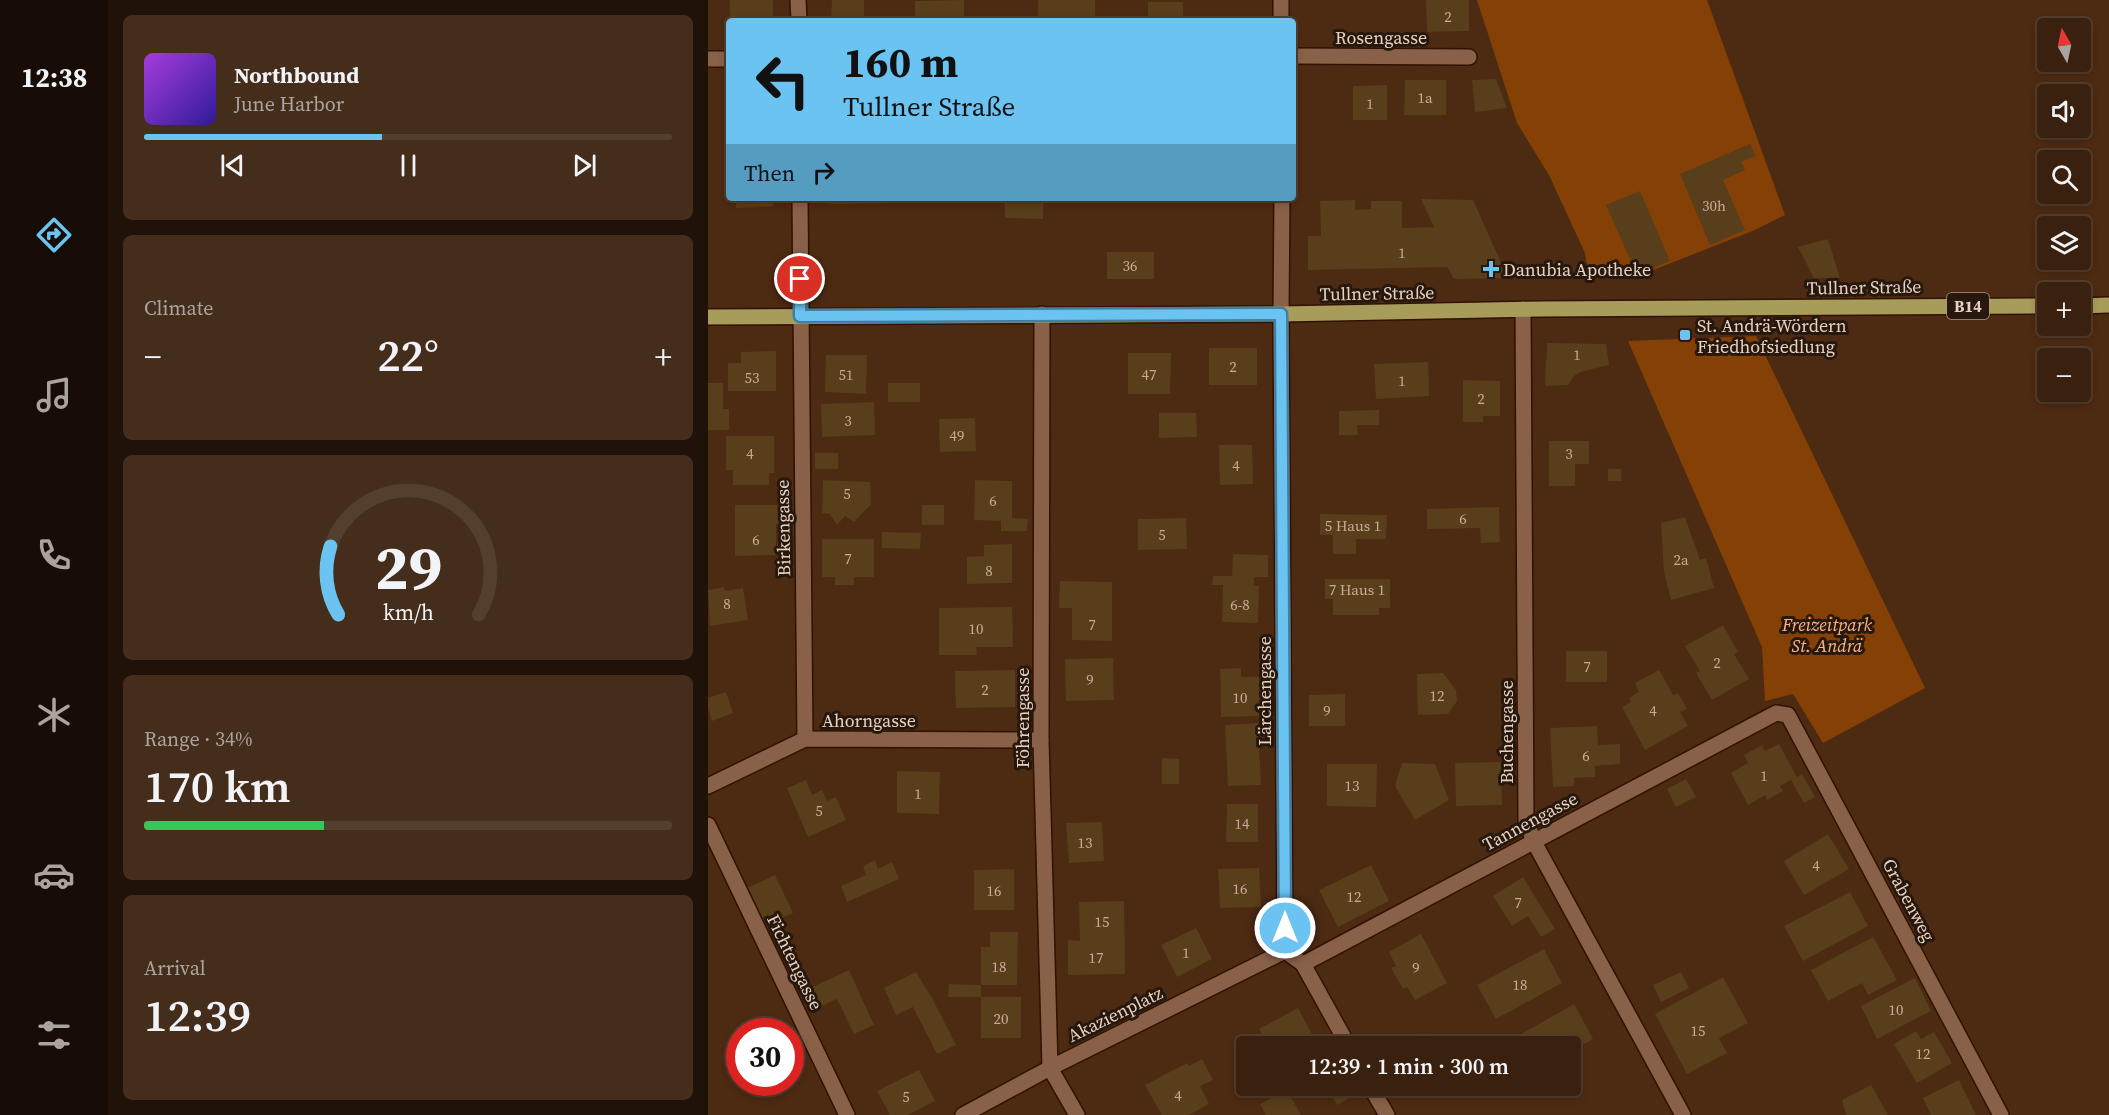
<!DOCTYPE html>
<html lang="en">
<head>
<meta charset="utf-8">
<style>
	body { margin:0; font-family:"Source Serif 4",serif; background:#452d1c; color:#f1f3f6; height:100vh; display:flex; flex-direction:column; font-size:22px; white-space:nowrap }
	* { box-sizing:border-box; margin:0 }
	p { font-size:20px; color:#aba39e }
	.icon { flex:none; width:33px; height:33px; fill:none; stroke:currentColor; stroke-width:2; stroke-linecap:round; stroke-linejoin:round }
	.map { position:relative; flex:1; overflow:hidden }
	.details { display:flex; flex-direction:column; gap:15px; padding:15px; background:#201208; width:600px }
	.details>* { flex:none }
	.guide { position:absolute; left:18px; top:18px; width:570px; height:183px; border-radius:6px; box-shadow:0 3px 9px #0003,0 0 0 2px #543e2e; background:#6bc3f2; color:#111; overflow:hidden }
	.needle { width:39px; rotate:351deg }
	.controls { position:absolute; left:1329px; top:18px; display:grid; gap:12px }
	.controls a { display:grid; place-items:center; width:54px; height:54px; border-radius:6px; background:#3a200e; box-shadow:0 3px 9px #0003,0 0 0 2px #543e2e; font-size:30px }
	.speed { position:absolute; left:18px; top:1018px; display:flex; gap:12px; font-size:30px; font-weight:700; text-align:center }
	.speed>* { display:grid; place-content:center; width:78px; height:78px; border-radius:50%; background:#3a200e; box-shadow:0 3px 9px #0003,0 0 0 2px #543e2e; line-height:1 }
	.speed .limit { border:9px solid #d22; background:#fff; color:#111 }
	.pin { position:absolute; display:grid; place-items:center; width:51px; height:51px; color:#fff; margin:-26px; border:3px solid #fff; border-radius:50%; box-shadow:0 2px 6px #0007 }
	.me { position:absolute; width:66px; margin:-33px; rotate:0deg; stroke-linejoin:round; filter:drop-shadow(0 0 4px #0008) }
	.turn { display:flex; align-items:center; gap:21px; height:126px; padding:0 18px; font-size:27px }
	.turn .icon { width:78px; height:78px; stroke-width:2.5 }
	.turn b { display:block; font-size:42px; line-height:51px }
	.then { display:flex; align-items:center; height:57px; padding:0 18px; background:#0003; gap:12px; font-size:22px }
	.big { font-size:45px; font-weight:600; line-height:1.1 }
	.details .widget { flex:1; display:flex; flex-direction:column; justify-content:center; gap:9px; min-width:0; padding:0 21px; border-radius:9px; background:#452d1c }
	.details .dial { align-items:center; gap:0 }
	.dial svg { height:156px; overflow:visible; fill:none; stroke:#543e2e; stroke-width:7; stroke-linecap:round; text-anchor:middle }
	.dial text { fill:#f1f3f6; stroke:none }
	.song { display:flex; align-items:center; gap:18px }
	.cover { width:72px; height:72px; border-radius:9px; background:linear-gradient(135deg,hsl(280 70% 55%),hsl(250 70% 35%)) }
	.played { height:6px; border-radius:3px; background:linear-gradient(90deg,#6bc3f2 45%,#543e2e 45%) }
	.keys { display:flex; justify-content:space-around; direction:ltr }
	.heat { display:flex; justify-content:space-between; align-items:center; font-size:33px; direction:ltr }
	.charge { height:9px; border-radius:4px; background:linear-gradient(90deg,#34c759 34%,#543e2e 0) }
	.trip { position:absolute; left:528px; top:1036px; width:345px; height:60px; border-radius:6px; background:#3a200e; box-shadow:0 3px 9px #0003,0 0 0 2px #543e2e; font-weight:600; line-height:60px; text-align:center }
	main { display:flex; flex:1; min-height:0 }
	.menu { display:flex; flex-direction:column; width:108px; justify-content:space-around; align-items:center; background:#170d06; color:#aba39e }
	.menu .icon { width:42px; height:42px }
	.menu .active { color:#6bc3f2 }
	.menu b { font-size:27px; color:#f1f3f6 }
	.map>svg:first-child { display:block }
	.green { fill:#854105 }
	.building { fill:#583e1a }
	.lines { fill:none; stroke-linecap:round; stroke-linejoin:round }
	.minor-casing { stroke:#311100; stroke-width:18 }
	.major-casing { stroke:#311100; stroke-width:18 }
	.minor { stroke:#896148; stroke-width:15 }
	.major { stroke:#a89c5a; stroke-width:15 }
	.route-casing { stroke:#467f9d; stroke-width:15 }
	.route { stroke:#6bc3f2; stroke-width:10 }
	.poi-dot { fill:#6bc3f2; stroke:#27180d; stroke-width:2 }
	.labels { text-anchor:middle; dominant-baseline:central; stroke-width:6; stroke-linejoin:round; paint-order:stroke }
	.number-label { font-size:15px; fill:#c3ac98 }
	.shield { fill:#27180d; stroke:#ad998c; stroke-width:1.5 }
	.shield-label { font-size:16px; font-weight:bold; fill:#e7d0c2 }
	.street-label { font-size:18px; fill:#e7d0c2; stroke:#27180d }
	.poi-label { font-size:18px; fill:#e7d0c2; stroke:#27180d; text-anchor:start }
	.park-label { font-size:18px; font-style:italic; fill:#ffb383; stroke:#27180d }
</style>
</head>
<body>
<main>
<nav class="menu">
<b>12:38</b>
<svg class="icon active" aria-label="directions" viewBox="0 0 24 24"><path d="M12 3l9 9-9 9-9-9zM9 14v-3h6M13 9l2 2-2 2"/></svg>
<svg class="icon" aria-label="music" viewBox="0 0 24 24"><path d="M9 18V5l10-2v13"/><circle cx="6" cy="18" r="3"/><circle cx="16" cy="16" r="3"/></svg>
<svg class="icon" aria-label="phone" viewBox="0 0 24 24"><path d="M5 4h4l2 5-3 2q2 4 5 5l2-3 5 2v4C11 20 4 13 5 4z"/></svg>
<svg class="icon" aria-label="climate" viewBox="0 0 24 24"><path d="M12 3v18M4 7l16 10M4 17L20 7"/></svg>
<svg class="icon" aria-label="car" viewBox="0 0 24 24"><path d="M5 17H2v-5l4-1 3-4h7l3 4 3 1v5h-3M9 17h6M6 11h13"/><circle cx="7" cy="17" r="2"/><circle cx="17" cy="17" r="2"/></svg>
<svg class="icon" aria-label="filters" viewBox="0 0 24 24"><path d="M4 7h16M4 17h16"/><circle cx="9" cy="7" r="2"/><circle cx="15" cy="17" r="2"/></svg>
</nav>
<section class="details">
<div class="widget">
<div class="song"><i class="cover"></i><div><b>Northbound</b><p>June Harbor</p></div></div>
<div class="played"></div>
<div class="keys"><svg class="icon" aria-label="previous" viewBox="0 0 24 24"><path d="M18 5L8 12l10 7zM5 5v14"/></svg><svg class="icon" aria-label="pause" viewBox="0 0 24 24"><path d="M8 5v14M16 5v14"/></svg><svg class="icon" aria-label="next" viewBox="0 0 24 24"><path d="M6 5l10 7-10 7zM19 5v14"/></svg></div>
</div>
<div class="widget"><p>Climate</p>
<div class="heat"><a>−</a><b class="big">22°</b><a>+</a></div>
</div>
<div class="widget dial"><svg viewBox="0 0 100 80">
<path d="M14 69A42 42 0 1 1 86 69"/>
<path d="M14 69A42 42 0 0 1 10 34" stroke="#6bc3f2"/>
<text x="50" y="56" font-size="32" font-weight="700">29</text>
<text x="50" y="72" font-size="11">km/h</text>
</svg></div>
<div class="widget"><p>Range · 34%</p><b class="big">170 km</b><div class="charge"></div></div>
<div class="widget"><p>Arrival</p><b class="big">12:39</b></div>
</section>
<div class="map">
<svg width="1401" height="1115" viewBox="0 0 1401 1115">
	<rect width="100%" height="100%" fill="#4d2a12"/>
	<g class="green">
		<path d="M769,0H999L1077,215L1047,230L930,276H881L877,253L841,175L809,123Z"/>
		<path d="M1048,336L1217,688L1115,743L1085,694L1057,701L1054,647L920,341Z"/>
	</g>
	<g class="building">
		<rect x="22" y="0" width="43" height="21"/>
		<path d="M124,0H156V21H123Z"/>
		<path d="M256,0V21H207V1Z"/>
		<rect x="330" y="0" width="57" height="21"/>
		<path d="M718,0H761V31L719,32Z"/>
		<rect x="440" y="2" width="35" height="19"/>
		<path d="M788,79L799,108L767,112L764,80Z"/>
		<path d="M697,80H738V115H696Z"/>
		<path d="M679,85V120H645V86Z"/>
		<path d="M1042,144L1048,156L1033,162L1037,170L1015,180L1037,230L1002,245L972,174Z"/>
		<path d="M932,191L962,261L929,275L898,205Z"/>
		<path d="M28,198H65L66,206L28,208Z"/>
		<path d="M121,198H192V203L121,204Z"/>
		<path d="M297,198H335V219L297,218Z"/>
		<path d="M713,199L765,200L800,278L746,279L739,267L600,270V236H613L612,201L647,200V210L663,209V201H694V228L726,227Z"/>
		<path d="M1120,239L1132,278H1106L1090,247Z"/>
		<rect x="399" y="252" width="47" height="27"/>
		<path d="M839,343L898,344L901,365L876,371L867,375L860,385L837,386Z"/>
		<rect x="501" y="348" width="48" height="37"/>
		<path d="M68,351V391H20V363H33V352Z"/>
		<path d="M420,353H463L462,394H420Z"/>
		<path d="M118,355H159L158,394L117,392Z"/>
		<path d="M720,362L721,396L668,399L666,364Z"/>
		<path d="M755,380L792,381V416H775V422H755Z"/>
		<path d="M0,383H15V409H21V430H0Z"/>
		<rect x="180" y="383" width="32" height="19"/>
		<path d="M166,402L167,435L114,437L113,404Z"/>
		<path d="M671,410V425H649L650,435H631V411Z"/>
		<path d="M451,413H488L489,437L451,438Z"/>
		<path d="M267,418L268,451L232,452L231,419Z"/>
		<path d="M18,436H66V473H61V485H25V470H18Z"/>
		<path d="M841,441H881V464H867V486H841Z"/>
		<path d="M511,445H544L545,484L512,485Z"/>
		<rect x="107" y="453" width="23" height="16"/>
		<path d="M900,469H913L914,481H900Z"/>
		<path d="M115,480L162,482L163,504L146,522L137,516L129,525L122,514L114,513Z"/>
		<path d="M267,480L304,481V518L320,519L319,531H293V521L266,520Z"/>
		<path d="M27,505H77V523L68,524V555L27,556Z"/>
		<rect x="214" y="505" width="22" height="20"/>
		<path d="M791,507L792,542L773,543L772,528L719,529V509Z"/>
		<path d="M612,514L679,515L678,539H648V554H625V535H612Z"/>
		<path d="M977,517L992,560L998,558L1006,588L963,600L956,572L953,523Z"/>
		<path d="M478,518L479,549L430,550V519Z"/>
		<path d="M174,532L213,533L212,549L174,548Z"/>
		<path d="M114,539H166V577H146V585H127V577H114Z"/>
		<path d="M304,544V583L259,584V557L276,556V545Z"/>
		<path d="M525,554L560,555V577H546V586H551L550,623L514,622L515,585H504L505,576H524Z"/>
		<path d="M617,579H682V608H671V615H625V599H617Z"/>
		<path d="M352,581L404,582V641L364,640V608H351Z"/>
		<path d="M16,587L17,591L35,588L40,620L2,626L0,590Z"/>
		<path d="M304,607L305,647H268L269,655H231V608Z"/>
		<path d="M1015,625L1030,652L1026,654L1041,679L1004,700L988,673L992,671L977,646Z"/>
		<rect x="858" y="651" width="41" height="31"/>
		<path d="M405,658L406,700L358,701L357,659Z"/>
		<path d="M533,668V677H551V716L513,717L512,669Z"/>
		<path d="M307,670V707L248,708L247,671Z"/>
		<path d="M951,670L965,695L970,693L979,709L972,712L980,726L937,750L914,707L923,702L921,698L931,692L927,683Z"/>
		<path d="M735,673L748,690L749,701L740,714L710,715L709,674Z"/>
		<path d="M18,692L25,713L4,721L0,708V698Z"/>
		<path d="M637,694V726H601V695Z"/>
		<path d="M550,723L553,785L520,786L517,725Z"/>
		<path d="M889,726L890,745L912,744V764L887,766V777L866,778V786L845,787L842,728Z"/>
		<path d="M1071,744L1089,777L1094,774L1107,797L1096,803L1083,780L1072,786L1075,791L1059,800L1057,795L1040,805L1023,773L1040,763L1036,755L1054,745L1057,751Z"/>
		<path d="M454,758L471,759V784H454Z"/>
		<path d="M793,762L794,805L748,806L747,763Z"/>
		<path d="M694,763L727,764L741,800L707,820L687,786Z"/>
		<path d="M619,764H669L668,807L619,806Z"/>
		<path d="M189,771L232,772L231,814L189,813Z"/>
		<path d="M978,779L988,797L968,807L959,789Z"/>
		<path d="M98,780L104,795L114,790L119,801L128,797L138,820L100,837L79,788Z"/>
		<path d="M519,804H550V842H518Z"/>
		<path d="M394,822L396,861L361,863L358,823Z"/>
		<path d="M1120,834L1141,869L1096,895L1076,861Z"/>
		<path d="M167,860L170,869L184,862L191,879L139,902L133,886L158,875L155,866Z"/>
		<path d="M663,865L681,901L630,927L611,890Z"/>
		<path d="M551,868L553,907L512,908L510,869Z"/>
		<path d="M306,869V910H266V870Z"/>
		<path d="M67,875L85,913L57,926L39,888Z"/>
		<path d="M815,877L847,929L833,937L820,916L804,926L785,896Z"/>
		<path d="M1142,892L1160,926L1095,961L1076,926Z"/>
		<path d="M416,901L417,974L360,975V940L372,941L371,902Z"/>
		<path d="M488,928L504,959L469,977L453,945Z"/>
		<path d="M282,932H310L309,985H273V947H282Z"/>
		<path d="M713,934L739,983L707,1000L699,987L695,989L683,968L688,966L681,952Z"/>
		<path d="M1165,937L1189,980L1160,995L1154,983L1120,1001L1103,970Z"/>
		<path d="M836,949L854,983L788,1019L769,985Z"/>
		<path d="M141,970L166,1025L146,1034L129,999L107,1009L98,990Z"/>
		<path d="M208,972L224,998L248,1045L229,1054L205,1007L188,1015L176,988Z"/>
		<path d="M973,972L981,988L953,1002L945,985Z"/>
		<path d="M1015,977L1040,1023L1011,1038L1019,1053L979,1074L947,1014Z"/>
		<path d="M1207,978L1223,1011L1169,1039L1153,1006Z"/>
		<path d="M241,984L273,985V997H240Z"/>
		<rect x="273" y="997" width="40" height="41"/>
		<path d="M866,1004L885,1039L862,1052V1047H804L801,1041Z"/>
		<path d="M590,1008L609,1044L603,1047H560L551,1029Z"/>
		<path d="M1208,1031L1213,1039L1226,1032L1244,1063L1209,1083L1186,1044Z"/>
		<path d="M716,1033L724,1047H692Z"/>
		<path d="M494,1059L505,1080L492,1086L501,1104L481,1115H454L437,1085L479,1063L481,1066Z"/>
		<path d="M211,1070L227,1101L200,1115H182L169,1091Z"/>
		<path d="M1251,1080L1268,1115H1223L1215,1098Z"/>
		<path d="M1163,1085L1180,1115H1138L1134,1100Z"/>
		<path d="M619,1086H645L649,1094L629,1105Z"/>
		<path d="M579,1090L593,1115H558L552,1104Z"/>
	</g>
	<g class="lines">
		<g class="minor-casing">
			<g id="minor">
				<path d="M90,0L91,21"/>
				<path d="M573,0V21"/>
				<path d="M585,56L761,57"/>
				<path d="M0,59H21"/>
				<path d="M92,198L97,739"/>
				<path d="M574,198L573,314L577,951L595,964L641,1047"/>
				<path d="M815,309L818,820L826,842L975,1115"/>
				<path d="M334,314L333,740L342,1068L369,1115"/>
				<path d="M0,786L97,739L333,740"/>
				<path d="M0,825L139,1115"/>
				<path d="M595,964L1068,713L1080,715L1293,1115"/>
				<path d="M662,1086L679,1115"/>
				<path d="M255,1115L342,1068L577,951"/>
			</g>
		</g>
		<g class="major-casing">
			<g id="major">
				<path d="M1372,306L1401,305"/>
				<path d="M0,317L573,314L835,309L1340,306"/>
			</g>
		</g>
		<use href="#minor" class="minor"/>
		<use href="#major" class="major"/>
	</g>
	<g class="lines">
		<g class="route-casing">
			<path id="route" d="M92,279V316L573,314L577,928"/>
		</g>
		<use href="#route" class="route"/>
	</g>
	<g class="poi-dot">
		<path d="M780 260h6v6h6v6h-6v6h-6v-6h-6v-6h6z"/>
		<rect x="971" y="329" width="12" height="12" rx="3"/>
	</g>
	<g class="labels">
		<g class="number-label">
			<text x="740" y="16">2</text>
			<text x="717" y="97">1a</text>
			<text x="662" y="103">1</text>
			<text x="1006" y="205">30h</text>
			<text x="694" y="252">1</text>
			<text x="422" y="265">36</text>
			<text x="869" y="354">1</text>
			<text x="525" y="366">2</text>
			<text x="138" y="374">51</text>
			<text x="441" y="374">47</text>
			<text x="44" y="377">53</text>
			<text x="694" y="380">1</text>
			<text x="773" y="398">2</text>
			<text x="140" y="420">3</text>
			<text x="249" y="435">49</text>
			<text x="42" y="453">4</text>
			<text x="861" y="453">3</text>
			<text x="528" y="465">4</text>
			<text x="139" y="493">5</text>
			<text x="285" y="500">6</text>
			<text x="755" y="518">6</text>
			<text x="645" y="525">5 Haus 1</text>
			<text x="454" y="534">5</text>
			<text x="48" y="539">6</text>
			<text x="140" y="558">7</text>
			<text x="973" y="559">2a</text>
			<text x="281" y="570">8</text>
			<text x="649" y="589">7 Haus 1</text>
			<text x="19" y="603">8</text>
			<text x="532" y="604">6-8</text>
			<text x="384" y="624">7</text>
			<text x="268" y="628">10</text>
			<text x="1009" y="662">2</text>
			<text x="879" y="666">7</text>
			<text x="382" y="679">9</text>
			<text x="277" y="689">2</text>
			<text x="729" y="695">12</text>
			<text x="532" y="697">10</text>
			<text x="619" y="710">9</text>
			<text x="945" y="710">4</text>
			<text x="878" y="755">6</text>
			<text x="1056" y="775">1</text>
			<text x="644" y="785">13</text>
			<text x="210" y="793">1</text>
			<text x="111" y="810">5</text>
			<text x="534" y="823">14</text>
			<text x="377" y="842">13</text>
			<text x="1108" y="865">4</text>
			<text x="532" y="888">16</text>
			<text x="286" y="890">16</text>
			<text x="646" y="896">12</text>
			<text x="810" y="902">7</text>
			<text x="394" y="921">15</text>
			<text x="478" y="952">1</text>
			<text x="388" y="957">17</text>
			<text x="291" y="966">18</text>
			<text x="708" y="967">9</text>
			<text x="812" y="984">18</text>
			<text x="1188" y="1009">10</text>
			<text x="293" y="1018">20</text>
			<text x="990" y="1030">15</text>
			<text x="1215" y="1053">12</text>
			<text x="470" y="1095">4</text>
			<text x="198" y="1096">5</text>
		</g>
		<rect class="shield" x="1239" y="293" width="42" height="26" rx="4.5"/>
		<g class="shield-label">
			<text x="1260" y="306">B14</text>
		</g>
		<g class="street-label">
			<text x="673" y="37">Rosengasse</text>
			<text transform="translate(1156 287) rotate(-1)">Tullner Straße</text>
			<text transform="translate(669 293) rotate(-1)">Tullner Straße</text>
			<text transform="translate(75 528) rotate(-91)">Birkengasse</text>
			<text transform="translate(556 691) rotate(-90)">Lärchengasse</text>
			<text transform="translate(314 718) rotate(-90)">Föhrengasse</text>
			<text x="161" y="720">Ahorngasse</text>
			<text transform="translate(798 732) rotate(-90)">Buchengasse</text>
			<text transform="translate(822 821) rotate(-28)">Tannengasse</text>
			<text transform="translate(1201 900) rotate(62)">Grabenweg</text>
			<text transform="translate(87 962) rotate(64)">Fichtengasse</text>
			<text transform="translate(407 1014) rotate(-26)">Akazienplatz</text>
		</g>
		<g class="poi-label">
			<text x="795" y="269">Danubia Apotheke</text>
			<text x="989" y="325">St. Andrä-Wördern<tspan x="989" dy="21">Friedhofsiedlung</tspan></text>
		</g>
		<g class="park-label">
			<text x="1119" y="624">Freizeitpark<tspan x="1119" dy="21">St. Andrä</tspan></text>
		</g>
	</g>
</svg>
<div class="controls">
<a><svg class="needle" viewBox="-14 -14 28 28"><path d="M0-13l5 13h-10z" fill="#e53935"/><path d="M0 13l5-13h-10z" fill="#aba39e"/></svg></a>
<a><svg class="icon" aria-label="sound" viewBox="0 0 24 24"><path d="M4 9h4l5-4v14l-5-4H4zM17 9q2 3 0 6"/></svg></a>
<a><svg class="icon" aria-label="search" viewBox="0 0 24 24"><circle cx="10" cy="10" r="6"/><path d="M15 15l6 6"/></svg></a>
<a><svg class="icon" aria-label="layers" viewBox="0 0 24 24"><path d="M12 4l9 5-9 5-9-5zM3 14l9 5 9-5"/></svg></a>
<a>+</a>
<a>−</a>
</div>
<div class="speed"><div class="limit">30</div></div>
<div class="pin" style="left:92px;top:279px;background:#d93025"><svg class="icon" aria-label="arrive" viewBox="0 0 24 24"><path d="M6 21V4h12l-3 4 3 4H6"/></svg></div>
<svg class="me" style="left:577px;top:928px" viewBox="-20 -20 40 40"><circle r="17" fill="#6bc3f2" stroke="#fff" stroke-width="3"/><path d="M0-11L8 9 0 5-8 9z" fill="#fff"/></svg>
<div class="trip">12:39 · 1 min · 300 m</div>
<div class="guide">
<div class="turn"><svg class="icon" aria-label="left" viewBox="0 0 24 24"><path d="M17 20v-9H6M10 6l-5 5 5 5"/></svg><div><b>160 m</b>Tullner Straße</div></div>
<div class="then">Then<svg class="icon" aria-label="right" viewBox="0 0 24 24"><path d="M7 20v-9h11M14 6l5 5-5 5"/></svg></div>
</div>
</div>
</main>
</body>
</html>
